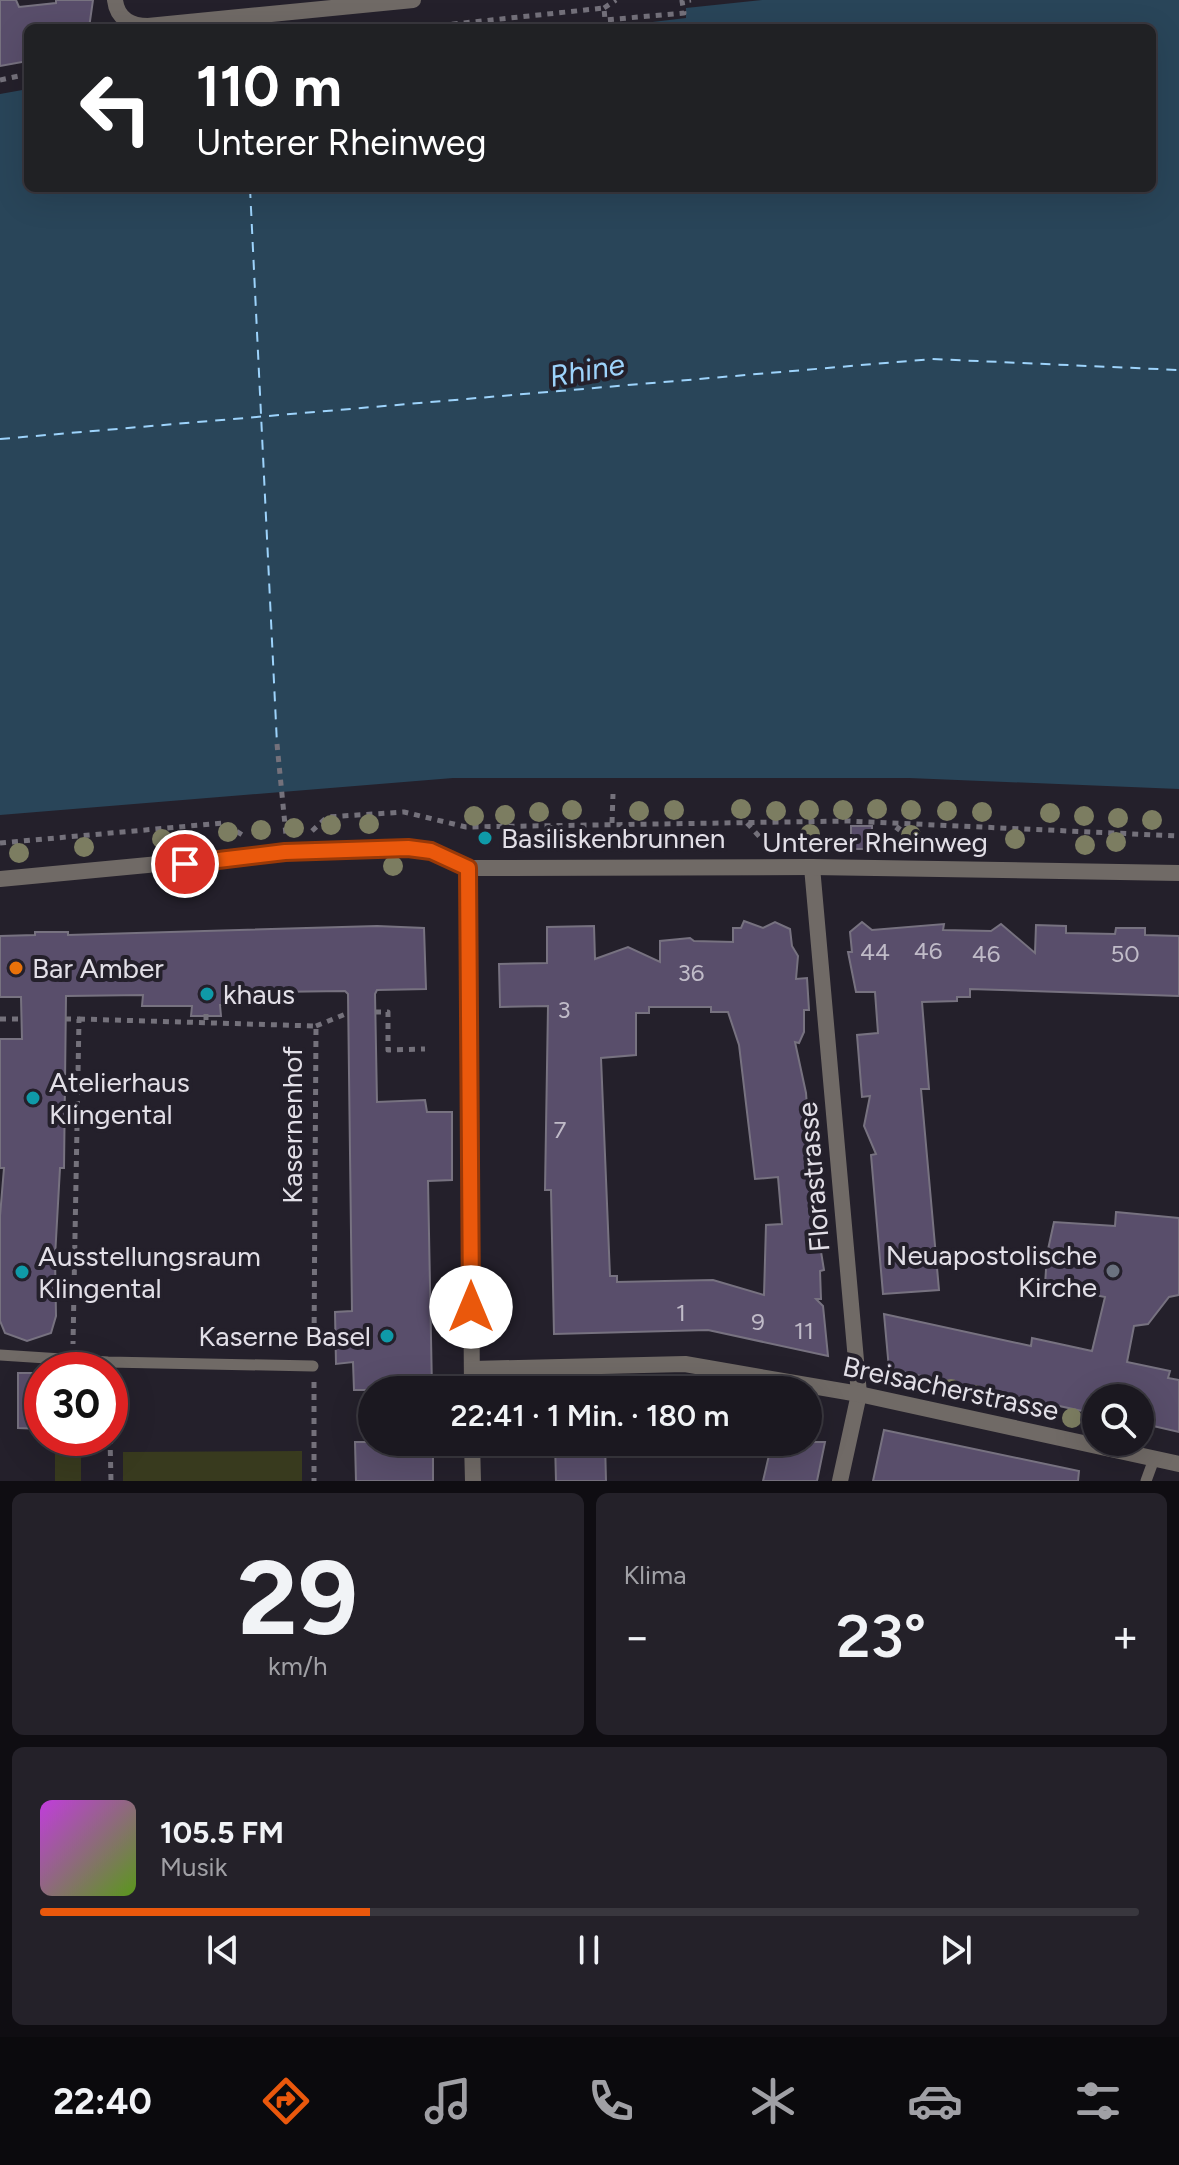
<!DOCTYPE html>
<html lang="de">
<head>
<meta charset="utf-8">
<style>
	body { margin:0; font-family:Figtree,sans-serif; background:#242129; color:#f1f3f6; height:100vh; display:flex; flex-direction:column; font-size:30px; white-space:nowrap }
	* { box-sizing:border-box; margin:0 }
	p { font-size:26px; color:#a0a0a5 }
	.icon { flex:none; width:44px; height:44px; fill:none; stroke:currentColor; stroke-width:2; stroke-linecap:round; stroke-linejoin:round }
	.map { position:relative; height:1481px; overflow:hidden }
	.sheet { display:flex; flex-direction:column; gap:12px; padding:12px; background:#0f0d12; flex:1 }
	.sheet>* { flex:none }
	.banner { position:absolute; left:24px; top:24px; width:1132px; height:168px; border-radius:12px; box-shadow:0 8px 32px #0002,0 0 0 2px #39373e; background:#202124; color:#fff; overflow:hidden }
	.buttons { position:absolute; left:1082px; top:1384px; display:grid; gap:16px }
	.buttons a { display:grid; place-items:center; width:72px; height:72px; border-radius:50%; background:#1b1820; box-shadow:0 8px 32px #0002,0 0 0 2px #39373e; font-size:40px }
	.speed { position:absolute; left:24px; top:1352px; display:flex; gap:16px; font-size:40px; font-weight:700; text-align:center }
	.speed>* { display:grid; place-content:center; width:104px; height:104px; border-radius:50%; background:#1b1820; box-shadow:0 8px 32px #0002,0 0 0 2px #39373e; line-height:1 }
	.speed .limit { border:12px solid #d22; background:#fff; color:#111 }
	.pin { position:absolute; display:grid; place-items:center; width:68px; height:68px; color:#fff; margin:-34px; border:4px solid #fff; border-radius:50%; box-shadow:0 2px 8px #0007 }
	.me { position:absolute; width:88px; margin:-44px; rotate:0deg; stroke-linejoin:round; filter:drop-shadow(0 0 6px #0008) }
	.turn { display:flex; align-items:center; gap:28px; height:168px; padding:0 40px; font-size:36px }
	.turn .icon { width:104px; height:104px; stroke-width:2.5 }
	.turn b { display:block; font-size:56px; line-height:68px }
	.big { font-size:60px; font-weight:600; line-height:1.1 }
	.sheet .tile { flex:1; display:flex; flex-direction:column; justify-content:center; gap:12px; min-width:0; padding:0 28px; border-radius:12px; background:#242129 }
	.sheet .dial { align-items:center; gap:0 }
	.dial b { font-size:104px; line-height:1 }
	.song { display:flex; align-items:center; gap:24px }
	.cover { width:96px; height:96px; border-radius:12px; background:linear-gradient(135deg,hsl(290 70% 55%),hsl(90 70% 35%)) }
	.played { height:8px; border-radius:4px; background:linear-gradient(90deg,#ea580c 30%,#39373e 30%) }
	.keys { display:flex; justify-content:space-around; direction:ltr }
	.heat { display:flex; justify-content:space-between; align-items:center; font-size:44px; direction:ltr }
	.sheet .tiles { flex:1; display:grid; gap:12px; grid-template-columns:1fr 1fr }
	.tile:last-child { grid-column:span 2 }
	.trip { position:absolute; left:358px; top:1376px; width:464px; height:80px; border-radius:40px; background:#1b1820; box-shadow:0 8px 32px #0002,0 0 0 2px #39373e; font-weight:600; line-height:80px; text-align:center }
	.menu { display:flex; height:128px; justify-content:space-around; align-items:center; background:#0b0a0d; color:#a0a0a5 }
	.menu .icon { width:56px; height:56px }
	.menu .current { color:#ea580c }
	.menu b { font-size:36px; color:#f1f3f6 }
	.map>svg:first-child { display:block }
	.green { fill:#383a1e }
	.water { fill:#294559 }
	.lines { fill:none; stroke-linecap:round; stroke-linejoin:round }
	.ferry { stroke:#9dd3fb; stroke-width:2; stroke-dasharray:10 8; stroke-linecap:butt }
	.building { fill:#594e6b; stroke:#777280; stroke-width:2; fill-rule:evenodd }
	.path { stroke:#74717b; stroke-width:5; stroke-dasharray:6 6; stroke-linecap:butt }
	.service { stroke:#706a66; stroke-width:11 }
	.minor { stroke:#706a66; stroke-width:16 }
	.tree { fill:#7c7d61 }
	.route-casing { stroke:#983908; stroke-width:20 }
	.route { stroke:#ea580c; stroke-width:14 }
	.culture-dot { fill:#0f9aa8; stroke:#24202b; stroke-width:3 }
	.food-dot { fill:#e8710a; stroke:#24202b; stroke-width:3 }
	.worship-dot { fill:#6b7280; stroke:#24202b; stroke-width:3 }
	.labels { text-anchor:middle; dominant-baseline:central; stroke-width:8; stroke-linejoin:round; paint-order:stroke }
	.number-label { font-size:24px; fill:#c0bbc8 }
	.poi-label { font-size:28px; fill:#e2dfe7; stroke:#24202b; text-anchor:start }
	.street-label { font-size:28px; fill:#e2dfe7; stroke:#24202b }
	.water-label { font-size:30px; font-style:italic; fill:#9dd3fb; stroke:#24202b }
</style>
</head>
<body>
<div class="map">
<svg width="1179" height="1481" viewBox="0 0 1179 1481">
	<rect width="100%" height="100%" fill="#24202b"/>
	<g class="green">
		<rect x="55" y="1444" width="26" height="37"/>
		<path d="M302,1451V1481H123V1452Z"/>
	</g>
	<path class="water" d="M762,0H1179V789L909,778H453L0,815V94L28,89V188H1152V28H602L686,18V8Z"/>
	<g class="lines">
		<g class="ferry">
			<path d="M250,188L277,744"/>
			<path d="M0,439L932,359L1179,370"/>
		</g>
	</g>
	<g class="building">
		<path d="M0,0H16L19,7L56,3V0H93L89,28H28V61L0,66Z"/>
		<rect x="851" y="826" width="21" height="23"/>
		<path d="M744,921L763,928L775,922L790,929L792,946L798,956L796,979L807,978L809,1010H804V1032L799,1043L795,1042L806,1093L815,1215L824,1270L820,1271L821,1299H816L823,1306L828,1356L708,1330L554,1334L551,1190H545L548,1006L500,1007L499,964L547,963V927L594,926L595,959L628,947L660,962V941L690,938L694,941L733,942V928H741ZM649,1007H711V1012H728L739,1045L755,1179L778,1177L782,1224L766,1225L764,1295L713,1280L617,1282V1276H610L601,1058L636,1055V1013H649Z"/>
		<path d="M862,922L872,930L944,924L943,930L991,931L1001,924L1035,953L1036,925L1066,926V933L1115,934L1116,928H1145V935L1179,936V996L970,989V997H957V1001L922,1002L929,1089H921L939,1290L883,1294L871,1155L876,1154L864,1126L870,1096L862,1097L857,1035L878,1033L875,992H856L848,952H852L850,932Z"/>
		<path d="M377,926L424,928L426,989L377,990L375,994L377,1102L425,1100L427,1112H452V1180L428,1181L432,1390H354L353,1362L336,1364L335,1312L352,1311L348,994L345,991L270,992L272,1004L220,1005L221,1016H191L192,1006H142L143,995L66,996L64,1168H60L55,1257L56,1316L51,1333L27,1341L5,1333L0,1321V1216L4,1168H0V1039H22L21,997H0V936L35,935V932H68V935Z"/>
		<path d="M1116,1212L1179,1218V1295L1169,1297L1148,1324L1134,1326L1127,1362L1170,1371L1168,1378L1179,1380V1432L1140,1423V1398H1096V1414L889,1369L884,1314L1031,1346L1032,1338L1092,1351L1105,1297L1045,1285L1047,1254L1054,1222L1115,1226Z"/>
		<path d="M18,1373H42V1429L18,1428Z"/>
		<path d="M884,1430L1079,1471L1078,1481H873Z"/>
		<path d="M355,1442H433V1481H356Z"/>
		<path d="M555,1442H605L606,1481H556Z"/>
		<path d="M772,1442H825L817,1481H763Z"/>
	</g>
	<g class="lines">
		<g class="path">
			<path d="M604,8L616,0"/>
			<path d="M416,28L604,8L605,20L684,13L682,1L691,0"/>
			<path d="M0,80L28,74"/>
			<path d="M277,744L286,835"/>
			<path d="M612,823L613,794"/>
			<path d="M747,823L767,845"/>
			<path d="M552,825V848"/>
			<path d="M312,831L327,817L404,812L466,827L848,821L1179,836"/>
			<path d="M0,843L223,823L244,836"/>
			<path d="M882,850L902,823"/>
			<path d="M375,1012H388V1050L425,1049"/>
			<path d="M206,1014V1024"/>
			<path d="M0,1019H22"/>
			<path d="M65,1019H79L73,1344"/>
			<path d="M79,1019L316,1026L314,1348"/>
			<path d="M316,1026L348,1013"/>
			<path d="M314,1382V1481"/>
			<path d="M110,1438L111,1481"/>
		</g>
		<g class="service">
			<path d="M0,1355L108,1362L313,1366"/>
			<path d="M1146,1481L1154,1459"/>
		</g>
		<g class="minor">
			<path d="M115,0C117,18 131,26 148,26L413,0"/>
			<path d="M812,867L859,1394L840,1481"/>
			<path d="M468,868L472,1390"/>
			<path d="M0,879L285,852L408,848L431,851L468,868L812,867L1179,873"/>
			<path d="M472,1369L685,1364L859,1394L1179,1464"/>
			<path d="M472,1442L473,1481"/>
		</g>
	</g>
	<g class="tree">
		<circle cx="741" cy="809" r="10"/>
		<circle cx="877" cy="809" r="10"/>
		<circle cx="572" cy="810" r="10"/>
		<circle cx="674" cy="810" r="10"/>
		<circle cx="809" cy="810" r="10"/>
		<circle cx="843" cy="810" r="10"/>
		<circle cx="911" cy="810" r="10"/>
		<circle cx="639" cy="811" r="10"/>
		<circle cx="776" cy="811" r="10"/>
		<circle cx="947" cy="811" r="10"/>
		<circle cx="539" cy="812" r="10"/>
		<circle cx="982" cy="812" r="10"/>
		<circle cx="1050" cy="813" r="10"/>
		<circle cx="505" cy="815" r="10"/>
		<circle cx="474" cy="816" r="10"/>
		<circle cx="1084" cy="816" r="10"/>
		<circle cx="1118" cy="818" r="10"/>
		<circle cx="1152" cy="820" r="10"/>
		<circle cx="369" cy="824" r="10"/>
		<circle cx="331" cy="825" r="10"/>
		<circle cx="294" cy="828" r="10"/>
		<circle cx="261" cy="830" r="10"/>
		<circle cx="228" cy="832" r="10"/>
		<circle cx="810" cy="834" r="10"/>
		<circle cx="911" cy="835" r="10"/>
		<circle cx="162" cy="839" r="10"/>
		<circle cx="1015" cy="839" r="10"/>
		<circle cx="1116" cy="842" r="10"/>
		<circle cx="1085" cy="845" r="10"/>
		<circle cx="84" cy="847" r="10"/>
		<circle cx="19" cy="853" r="10"/>
		<circle cx="393" cy="866" r="10"/>
		<circle cx="951" cy="1389" r="10"/>
		<circle cx="975" cy="1395" r="10"/>
		<circle cx="1072" cy="1418" r="10"/>
	</g>
	<g class="lines">
		<g class="route-casing">
			<path id="route" d="M185,864L285,852L408,848L431,851L468,868L471,1307"/>
		</g>
		<use href="#route" class="route"/>
	</g>
	<g class="culture-dot">
		<circle cx="485" cy="838" r="8"/>
		<circle cx="207" cy="994" r="8"/>
		<circle cx="33" cy="1098" r="8"/>
		<circle cx="22" cy="1272" r="8"/>
		<circle cx="387" cy="1336" r="8"/>
	</g>
	<circle class="food-dot" cx="16" cy="968" r="8"/>
	<circle class="worship-dot" cx="1113" cy="1271" r="8"/>
	<g class="labels">
		<g class="number-label">
			<text x="928" y="950">46</text>
			<text x="875" y="951">44</text>
			<text x="986" y="953">46</text>
			<text x="1125" y="953">50</text>
			<text x="691" y="972">36</text>
			<text x="564" y="1009">3</text>
			<text x="560" y="1129">7</text>
			<text x="681" y="1312">1</text>
			<text x="758" y="1321">9</text>
			<text x="804" y="1330">11</text>
		</g>
		<g class="poi-label">
			<text x="501" y="838">Basiliskenbrunnen</text>
			<text x="32" y="968">Bar Amber</text>
			<text x="223" y="994">khaus</text>
			<text x="49" y="1082">Atelierhaus<tspan x="49" dy="32">Klingental</tspan></text>
			<text x="1097" y="1255" text-anchor="end">Neuapostolische<tspan x="1097" dy="32">Kirche</tspan></text>
			<text x="38" y="1256">Ausstellungsraum<tspan x="38" dy="32">Klingental</tspan></text>
			<text x="371" y="1336" text-anchor="end">Kaserne Basel</text>
		</g>
		<g class="street-label">
			<text x="875" y="842">Unterer Rheinweg</text>
			<text transform="translate(292 1125) rotate(-90)">Kasernenhof</text>
			<text transform="translate(813 1177) rotate(-95)">Florastrasse</text>
			<text transform="translate(951 1388) rotate(12)">Breisacherstrasse</text>
		</g>
		<g class="water-label">
			<text transform="translate(587 370) rotate(-10)">Rhine</text>
		</g>
	</g>
</svg>
<div class="buttons">
<a><svg class="icon" aria-label="search" viewBox="0 0 24 24"><circle cx="10" cy="10" r="6"/><path d="M15 15l6 6"/></svg></a>
</div>
<div class="speed"><div class="limit">30</div></div>
<div class="pin" style="left:185px;top:864px;background:#d93025"><svg class="icon" aria-label="arrive" viewBox="0 0 24 24"><path d="M6 21V4h12l-3 4 3 4H6"/></svg></div>
<svg class="me" style="left:471px;top:1307px" viewBox="-20 -20 40 40"><circle r="19" fill="#fff"/><path d="M0-13L10 11 0 6-10 11z" fill="#ea580c"/></svg>
<div class="trip">22:41 · 1 Min. · 180 m</div>
<div class="banner">
<div class="turn"><svg class="icon" aria-label="left" viewBox="0 0 24 24"><path d="M17 20v-9H6M10 6l-5 5 5 5"/></svg><div><b>110 m</b>Unterer Rheinweg</div></div>
</div>
</div>
<section class="sheet">
<div class="tiles">
<div class="tile dial"><b>29</b><p>km/h</p></div>
<div class="tile"><p>Klima</p>
<div class="heat"><a>−</a><b class="big">23°</b><a>+</a></div>
</div>
<div class="tile">
<div class="song"><i class="cover"></i><div><b>105.5 FM</b><p>Musik</p></div></div>
<div class="played"></div>
<div class="keys"><svg class="icon" aria-label="previous" viewBox="0 0 24 24"><path d="M18 5L8 12l10 7zM5 5v14"/></svg><svg class="icon" aria-label="pause" viewBox="0 0 24 24"><path d="M8 5v14M16 5v14"/></svg><svg class="icon" aria-label="next" viewBox="0 0 24 24"><path d="M6 5l10 7-10 7zM19 5v14"/></svg></div>
</div>
</div>
</section>
<nav class="menu">
<b>22:40</b>
<svg class="icon current" aria-label="directions" viewBox="0 0 24 24"><path d="M12 3l9 9-9 9-9-9zM9 14v-3h6M13 9l2 2-2 2"/></svg>
<svg class="icon" aria-label="music" viewBox="0 0 24 24"><path d="M9 18V5l10-2v13"/><circle cx="6" cy="18" r="3"/><circle cx="16" cy="16" r="3"/></svg>
<svg class="icon" aria-label="phone" viewBox="0 0 24 24"><path d="M5 4h4l2 5-3 2q2 4 5 5l2-3 5 2v4C11 20 4 13 5 4z"/></svg>
<svg class="icon" aria-label="climate" viewBox="0 0 24 24"><path d="M12 3v18M4 7l16 10M4 17L20 7"/></svg>
<svg class="icon" aria-label="car" viewBox="0 0 24 24"><path d="M5 17H2v-5l4-1 3-4h7l3 4 3 1v5h-3M9 17h6M6 11h13"/><circle cx="7" cy="17" r="2"/><circle cx="17" cy="17" r="2"/></svg>
<svg class="icon" aria-label="filters" viewBox="0 0 24 24"><path d="M4 7h16M4 17h16"/><circle cx="9" cy="7" r="2"/><circle cx="15" cy="17" r="2"/></svg>
</nav>
</body>
</html>
